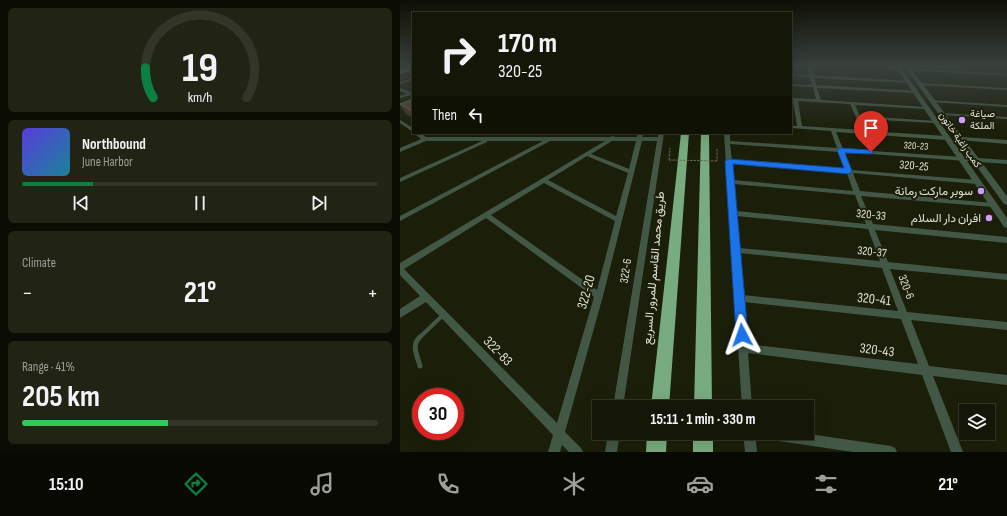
<!DOCTYPE html>
<html lang="en">
<head>
<meta charset="utf-8">
<style>
	body { margin:0; font-family:"Sofia Sans Condensed",Vazirmatn,sans-serif; background:#212315; color:#f1f3f6; height:100vh; display:flex; flex-direction:column; font-size:15px; white-space:nowrap }
	* { box-sizing:border-box; margin:0 }
	p { font-size:13px; color:#9d9f9b }
	.icon { flex:none; width:22px; height:22px; fill:none; stroke:currentColor; stroke-width:2; stroke-linecap:round; stroke-linejoin:round }
	.map { position:relative; flex:1; overflow:hidden }
	.sheet { display:flex; flex-direction:column; gap:8px; padding:8px; background:#0b0c04; width:400px }
	.sheet>* { flex:none }
	.hud { position:absolute; left:12px; top:12px; width:380px; height:122px; border-radius:0px; box-shadow:0 4px 16px #0002,0 0 0 1px #333528; background:#141607; color:#f1f3f6; overflow:hidden }
	.controls { position:absolute; left:559px; top:404px; display:grid; gap:8px }
	.controls a { display:grid; place-items:center; width:36px; height:36px; border-radius:0px; background:#141607; box-shadow:0 4px 16px #0002,0 0 0 1px #333528; font-size:20px }
	.speed { position:absolute; left:12px; top:388px; display:flex; gap:8px; font-size:20px; font-weight:700; text-align:center }
	.speed>* { display:grid; place-content:center; width:52px; height:52px; border-radius:50%; background:#141607; box-shadow:0 4px 16px #0002,0 0 0 1px #333528; line-height:1 }
	.speed .limit { border:6px solid #d22; background:#fff; color:#111 }
	.pin { position:absolute; display:grid; place-items:center; width:34px; height:34px; color:#fff; margin:-41px -17px; border-radius:50% 50% 50% 0; rotate:-45deg; box-shadow:0 0 4px #0007 }
	.pin .icon { rotate:45deg }
	.me { position:absolute; width:44px; margin:-22px; rotate:356deg; stroke-linejoin:round; filter:drop-shadow(0 0 3px #0008) }
	.turn { display:flex; align-items:center; gap:14px; height:84px; padding:0 20px; font-size:18px }
	.turn .icon { width:52px; height:52px; stroke-width:2.5 }
	.turn b { display:block; font-size:28px; line-height:34px }
	.then { display:flex; align-items:center; height:38px; padding:0 20px; background:#0003; gap:8px; font-size:15px }
	.big { font-size:30px; font-weight:700; line-height:1.1 }
	.sheet .tile { flex:1; display:flex; flex-direction:column; justify-content:center; gap:6px; min-width:0; padding:0 14px; border-radius:6px; background:#212315 }
	.sheet .dial { align-items:center; gap:0 }
	.dial svg { height:104px; overflow:visible; fill:none; stroke:#333528; stroke-width:7; stroke-linecap:round; text-anchor:middle }
	.dial text { fill:#f1f3f6; stroke:none }
	.song { display:flex; align-items:center; gap:12px }
	.cover { width:48px; height:48px; border-radius:6px; background:linear-gradient(135deg,hsl(250 70% 55%),hsl(190 70% 35%)) }
	.played { height:4px; border-radius:2px; background:linear-gradient(90deg,#0b8043 20%,#333528 20%) }
	.keys { display:flex; justify-content:space-around; direction:ltr }
	.heat { display:flex; justify-content:space-between; align-items:center; font-size:22px; direction:ltr }
	.charge { height:6px; border-radius:3px; background:linear-gradient(90deg,#34c759 41%,#333528 0) }
	.trip { position:absolute; left:192px; top:400px; width:222px; height:40px; border-radius:0px; background:#141607; box-shadow:0 4px 16px #0002,0 0 0 1px #333528; font-weight:700; line-height:40px; text-align:center }
	.tab-bar { display:flex; height:64px; justify-content:space-around; align-items:center; background:#080903; color:#9d9f9b }
	.tab-bar .icon { width:28px; height:28px }
	.tab-bar .active { color:#0b8043 }
	.tab-bar b { font-size:18px; color:#f1f3f6 }
	main { display:flex; flex:1; min-height:0 }
	.map>svg:first-child { display:block }
	.lines { fill:none; stroke-linecap:round; stroke-linejoin:round }
	.path { stroke:#656856; stroke-width:1; stroke-dasharray:2.5 1; stroke-linecap:butt }
	.service-far1 { stroke:#435746; stroke-width:4 }
	.service { stroke:#435746; stroke-width:5 }
	.minor { fill:#435746; fill-rule:evenodd }
	.tertiary { fill:#435746; fill-rule:evenodd }
	.primary { fill:#6a936f; fill-rule:evenodd }
	.motorway { fill:#78ab7f; fill-rule:evenodd }
	.path-bridge { stroke:#656856; stroke-width:1; stroke-dasharray:2.5 1; stroke-linecap:butt }
	.wall { fill:#453a28 }
	.building { fill:#554c3a; stroke:#6a6352 }
	.route { fill:#1a73e8; stroke:#114b97 }
	.poi-dot { fill:#d39cfc; stroke:#1b1e09; stroke-width:1.5 }
	.labels { text-anchor:middle; dominant-baseline:central; stroke-width:4; stroke-linejoin:round; paint-order:stroke }
	.far-poi-label { font-size:10px; fill:#dee0d3; stroke:#1b1e09; text-anchor:start }
	.far-street-label { font-size:10px; fill:#dee0d3; stroke:#1b1e09 }
	.street-label { font-size:12px; fill:#dee0d3; stroke:#1b1e09 }
	.poi-label { font-size:12px; fill:#dee0d3; stroke:#1b1e09; text-anchor:end }
	.near-street-label { font-size:14px; fill:#dee0d3; stroke:#1b1e09 }
</style>
</head>
<body>
<main>
<section class="sheet">
<div class="tile dial"><svg viewBox="0 0 100 80">
<path d="M14 69A42 42 0 1 1 86 69"/>
<path d="M14 69A42 42 0 0 1 8 46" stroke="#0b8043"/>
<text x="50" y="56" font-size="32" font-weight="700">19</text>
<text x="50" y="72" font-size="11">km/h</text>
</svg></div>
<div class="tile">
<div class="song"><i class="cover"></i><div><b>Northbound</b><p>June Harbor</p></div></div>
<div class="played"></div>
<div class="keys"><svg class="icon" aria-label="previous" viewBox="0 0 24 24"><path d="M18 5L8 12l10 7zM5 5v14"/></svg><svg class="icon" aria-label="pause" viewBox="0 0 24 24"><path d="M8 5v14M16 5v14"/></svg><svg class="icon" aria-label="next" viewBox="0 0 24 24"><path d="M6 5l10 7-10 7zM19 5v14"/></svg></div>
</div>
<div class="tile"><p>Climate</p>
<div class="heat"><a>−</a><b class="big">21°</b><a>+</a></div>
</div>
<div class="tile"><p>Range · 41%</p><b class="big">205 km</b><div class="charge"></div></div>
</section>
<div class="map">
<svg width="607" height="452" viewBox="0 0 607 452">
	<rect width="100%" height="100%" fill="#1b1e09"/>
	<g class="lines">
		<g class="path">
			<path d="M317,149V161"/>
			<path d="M269,160L270,148"/>
		</g>
		<path class="service-far1" d="M19,338L43,315"/>
		<path class="service" d="M20,337C11,345 17,355 20,366"/>
		<g class="minor">
			<path d="M406,66H410L413,75L509,81V83H508L414,78L416,85L517,91V93H515L417,88L421,100L526,107L528,108L526,109L455,105L460,116L536,121L538,122L536,123L461,119L467,131L546,136L549,138L546,140L436,132L443,149L607,160V164L444,152L451,170L577,180L580,182L577,184L453,173L460,191L593,203L596,205L593,207L461,196L473,224L607,237V243L475,230L488,262L607,274V280L490,269L507,312L607,322V330L511,320L529,366L607,375V385L533,376L563,452H551L522,375L348,353L352,407H342L324,133H330V141L437,148L431,131L391,128V126H397L393,100H391V98L416,99L413,87L391,86V84L412,85L410,77L391,76V74L409,75ZM398,101L450,104L462,130L402,126ZM330,144L439,152L445,169L332,160ZM332,163L447,173L453,191L333,180ZM334,184L455,195L466,224L336,211ZM336,216L468,229L480,261L339,248ZM340,253L482,268L498,311L343,295ZM344,302L501,319L518,364L347,344Z"/>
			<path d="M469,66H492L500,68L498,69Z"/>
			<path d="M509,68L607,74V76L508,70L507,69Z"/>
			<path d="M13,78V80L0,84V82Z"/>
			<path d="M518,83L607,88V90L519,85L517,84Z"/>
			<path d="M0,88L13,93V96L11,95L0,98V96L7,94L0,91Z"/>
			<path d="M530,100L607,105V107L532,102H530Z"/>
			<path d="M540,113L607,117V119L542,115L540,114Z"/>
			<path d="M0,120L13,128V132L0,123Z"/>
			<path d="M14,133H20L26,137H210L213,136L215,137H237L238,133H244L242,137H258V133H264L223,407H213L257,141H242L203,296L165,432L181,448L183,452H169L162,445L160,452H148L153,435L26,302L0,318V309L20,296L0,275V263L205,141H150L0,221V216L143,141H87V142L0,182V178L82,141H26L0,152V148L21,139ZM212,141H236L229,169L191,154ZM187,156L228,173L216,216L148,180ZM144,183L215,221L197,290L91,215ZM86,218L194,297L157,423L4,269Z"/>
			<path d="M561,137L607,140V144L559,140V138Z"/>
			<path d="M208,433H220L217,452H205Z"/>
			<path d="M343,433H355L357,452H345Z"/>
			<path d="M359,433H402L491,446L495,448L497,452H453L365,439L361,437Z"/>
		</g>
		<g class="tertiary">
			<path d="M495,66H500L607,218V228L604,227Z"/>
			<path d="M504,66H509L607,196V205L604,204Z"/>
		</g>
		<path class="primary" d="M13,66V70L0,74V70Z"/>
		<g class="motorway">
			<path d="M281,133H289L269,407H251Z"/>
			<path d="M301,133H309L312,407H294Z"/>
			<path d="M247,433H267L266,452H246Z"/>
			<rect x="293" y="433" width="20" height="19"/>
		</g>
		<path class="path-bridge" d="M269,160L317,161"/>
	</g>
	<path class="wall" d="M13,99V118L6,114L0,105Z"/>
	<path class="building" d="M13,99V112L0,104Z"/>
	<linearGradient id="sky" x2="0" y2="1"><stop stop-color="#0f1005"/><stop offset="0.51" stop-color="#39413e"/><stop offset="1" stop-color="#39413e" stop-opacity="0"/></linearGradient>
	<rect width="607" height="130" fill="url(#sky)"/>
	<path class="route" d="M440,148L471,150L474,152L471,154L445,153L452,171L449,174L333,164L348,335L346,339L342,341L338,339L336,335L325,161L329,159L444,168L437,150Z"/>
	<g class="poi-dot">
		<circle cx="562" cy="120" r="4"/>
		<circle cx="581" cy="191" r="4"/>
		<circle cx="589" cy="218" r="4"/>
	</g>
	<g class="labels">
		<g class="far-poi-label">
			<text x="570" y="114">صياغة<tspan x="570" dy="12">الملكة</tspan></text>
		</g>
		<g class="far-street-label">
			<text transform="translate(560 140) rotate(55)">كمب راغبة خاتون</text>
			<text transform="translate(516 146) rotate(4)">320-23</text>
		</g>
		<g class="street-label">
			<text transform="translate(514 166) rotate(5)">320-25</text>
			<text transform="translate(471 215) rotate(6)">320-33</text>
			<text transform="translate(472 252) rotate(6)">320-37</text>
			<text transform="translate(254 268) rotate(-85)">طريق محمد القاسم للمرور السريع</text>
			<text transform="translate(226 271) rotate(-81)">322-6</text>
			<text transform="translate(506 287) rotate(69)">320-6</text>
		</g>
		<g class="poi-label">
			<text x="573" y="191">سوبر ماركت رمانة</text>
			<text x="581" y="218">افران دار السلام</text>
		</g>
		<g class="near-street-label">
			<text transform="translate(186 292) rotate(-75)">322-20</text>
			<text transform="translate(474 299) rotate(6)">320-41</text>
			<text transform="translate(477 350) rotate(7)">320-43</text>
			<text transform="translate(98 351) rotate(46)">322-83</text>
		</g>
	</g>
</svg>
<div class="controls">
<a><svg class="icon" aria-label="layers" viewBox="0 0 24 24"><path d="M12 4l9 5-9 5-9-5zM3 14l9 5 9-5"/></svg></a>
</div>
<div class="speed"><div class="limit">30</div></div>
<div class="pin" style="left:471px;top:152px;background:#d93025"><svg class="icon" aria-label="arrive" viewBox="0 0 24 24"><path d="M6 21V4h12l-3 4 3 4H6"/></svg></div>
<svg class="me" style="left:342px;top:335px" viewBox="-20 -20 40 40"><path d="M0-17L14 15 0 8-14 15z" fill="#1a73e8" stroke="#fff" stroke-width="4"/></svg>
<div class="trip">15:11 · 1 min · 330 m</div>
<div class="hud">
<div class="turn"><svg class="icon" aria-label="right" viewBox="0 0 24 24"><path d="M7 20v-9h11M14 6l5 5-5 5"/></svg><div><b>170 m</b>320-25</div></div>
<div class="then">Then<svg class="icon" aria-label="left" viewBox="0 0 24 24"><path d="M17 20v-9H6M10 6l-5 5 5 5"/></svg></div>
</div>
</div>
</main>
<nav class="tab-bar">
<b>15:10</b>
<svg class="icon active" aria-label="directions" viewBox="0 0 24 24"><path d="M12 3l9 9-9 9-9-9zM9 14v-3h6M13 9l2 2-2 2"/></svg>
<svg class="icon" aria-label="music" viewBox="0 0 24 24"><path d="M9 18V5l10-2v13"/><circle cx="6" cy="18" r="3"/><circle cx="16" cy="16" r="3"/></svg>
<svg class="icon" aria-label="phone" viewBox="0 0 24 24"><path d="M5 4h4l2 5-3 2q2 4 5 5l2-3 5 2v4C11 20 4 13 5 4z"/></svg>
<svg class="icon" aria-label="climate" viewBox="0 0 24 24"><path d="M12 3v18M4 7l16 10M4 17L20 7"/></svg>
<svg class="icon" aria-label="car" viewBox="0 0 24 24"><path d="M5 17H2v-5l4-1 3-4h7l3 4 3 1v5h-3M9 17h6M6 11h13"/><circle cx="7" cy="17" r="2"/><circle cx="17" cy="17" r="2"/></svg>
<svg class="icon" aria-label="filters" viewBox="0 0 24 24"><path d="M4 7h16M4 17h16"/><circle cx="9" cy="7" r="2"/><circle cx="15" cy="17" r="2"/></svg>
<b>21°</b>
</nav>
</body>
</html>
